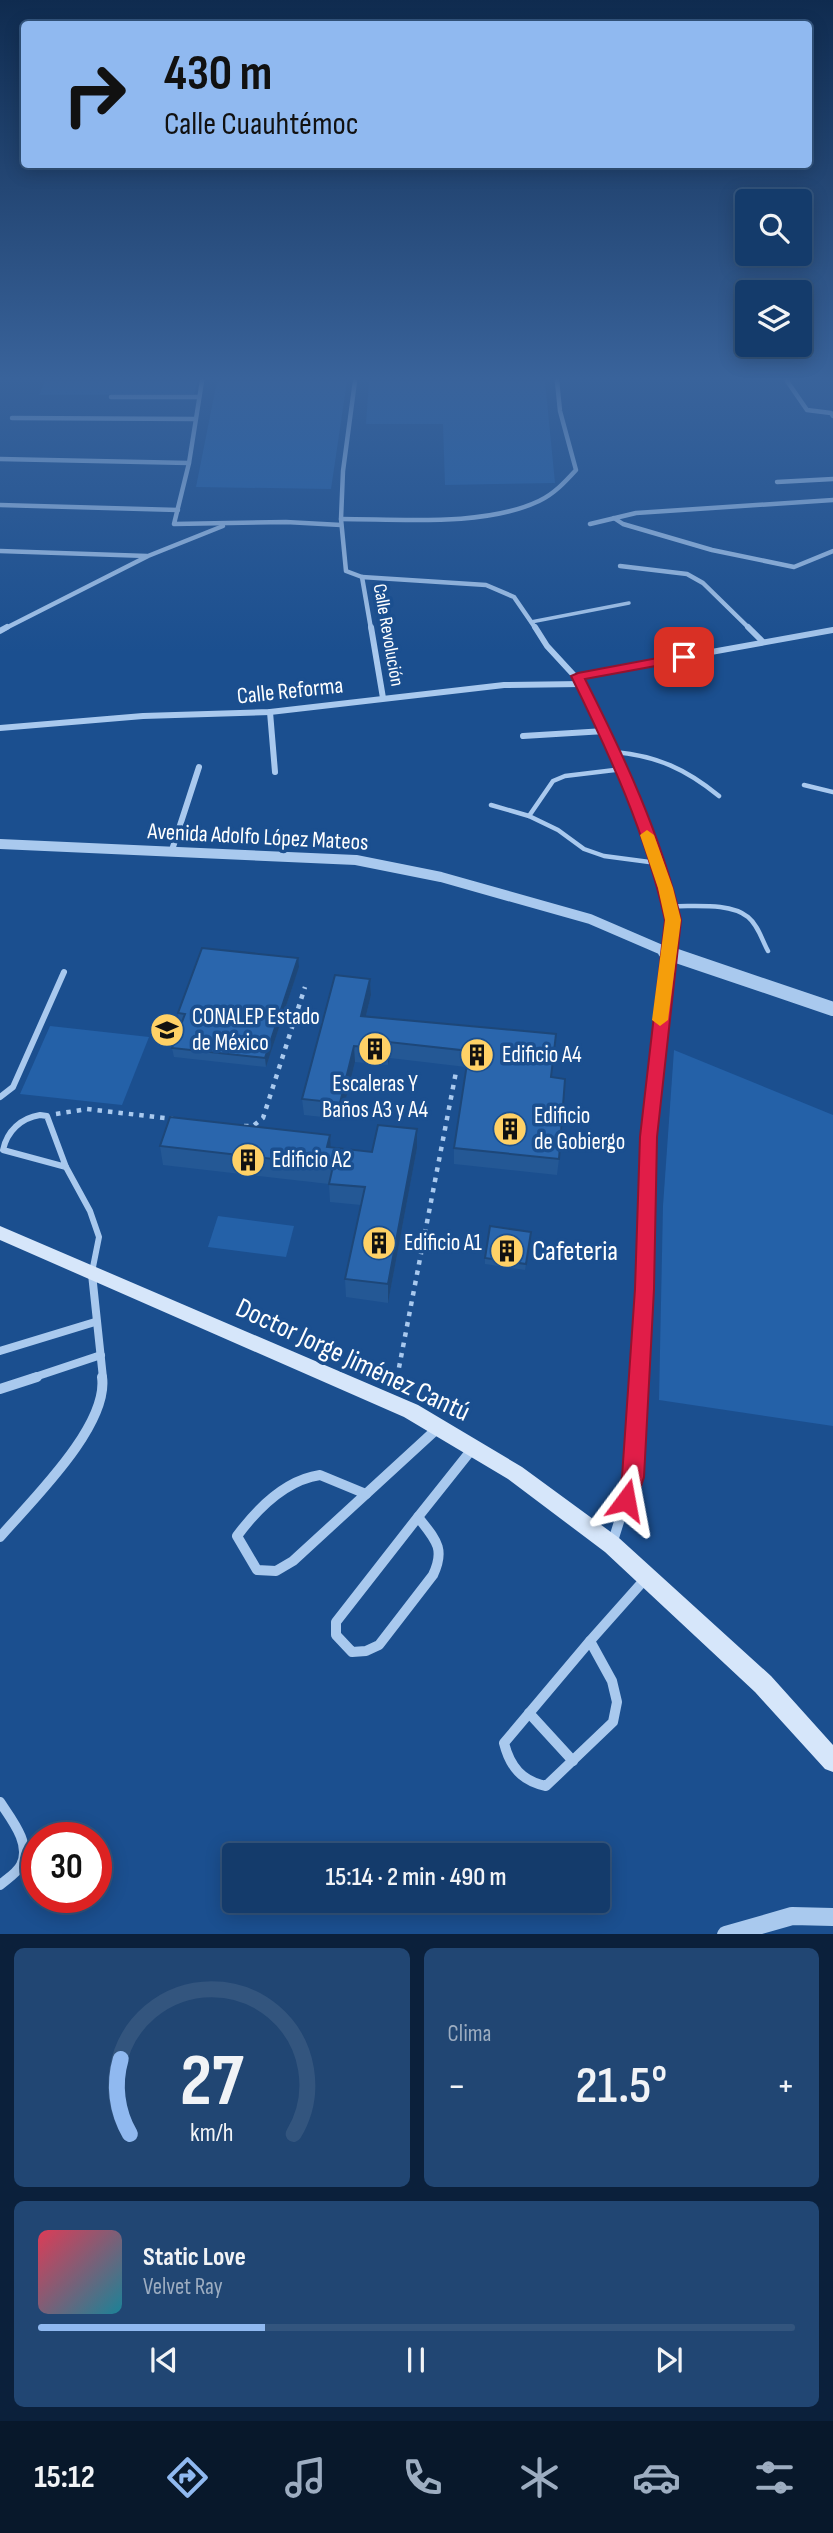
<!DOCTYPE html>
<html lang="es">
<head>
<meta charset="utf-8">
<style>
	body { margin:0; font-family:"Sofia Sans Condensed",sans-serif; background:#214673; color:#f1f3f6; height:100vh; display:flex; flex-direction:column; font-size:26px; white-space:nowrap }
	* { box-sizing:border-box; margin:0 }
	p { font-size:23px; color:#9dadc1 }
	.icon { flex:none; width:38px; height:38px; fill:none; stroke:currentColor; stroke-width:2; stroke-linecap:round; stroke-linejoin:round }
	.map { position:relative; height:1934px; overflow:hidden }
	.sheet { display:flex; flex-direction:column; gap:14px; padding:14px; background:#0b203b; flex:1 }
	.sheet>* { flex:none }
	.banner { position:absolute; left:21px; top:21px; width:791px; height:147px; border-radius:7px; box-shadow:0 4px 18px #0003,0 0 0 2px #33557e; background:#90b9f0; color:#111; overflow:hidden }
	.controls { position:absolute; left:735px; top:189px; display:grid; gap:14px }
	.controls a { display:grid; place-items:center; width:77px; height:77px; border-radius:7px; background:#143b6b; box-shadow:0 4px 18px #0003,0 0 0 2px #33557e; font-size:35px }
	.speed { position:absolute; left:21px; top:1822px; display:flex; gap:14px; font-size:35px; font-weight:700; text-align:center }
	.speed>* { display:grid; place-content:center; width:91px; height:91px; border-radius:50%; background:#143b6b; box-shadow:0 4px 18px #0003,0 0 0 2px #33557e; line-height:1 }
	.speed .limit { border:10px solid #d22; background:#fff; color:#111 }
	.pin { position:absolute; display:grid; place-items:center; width:60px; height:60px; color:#fff; margin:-30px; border-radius:14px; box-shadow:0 4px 10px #0006 }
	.me { position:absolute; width:77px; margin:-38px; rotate:13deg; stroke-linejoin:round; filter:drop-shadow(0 0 5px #0008) }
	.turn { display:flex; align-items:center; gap:24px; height:147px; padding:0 28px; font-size:32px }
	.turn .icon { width:91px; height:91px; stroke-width:2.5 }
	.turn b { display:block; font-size:49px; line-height:60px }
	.big { font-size:52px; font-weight:600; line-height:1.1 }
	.sheet .widget { flex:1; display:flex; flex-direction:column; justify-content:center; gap:10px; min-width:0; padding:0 24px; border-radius:10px; background:#214673 }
	.sheet .dial { align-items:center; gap:0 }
	.dial svg { height:182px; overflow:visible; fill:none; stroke:#33557e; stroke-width:7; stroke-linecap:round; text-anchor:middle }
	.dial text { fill:#f1f3f6; stroke:none }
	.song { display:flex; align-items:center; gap:21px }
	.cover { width:84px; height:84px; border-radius:10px; background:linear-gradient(135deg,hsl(350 70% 55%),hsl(190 70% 35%)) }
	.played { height:7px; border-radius:4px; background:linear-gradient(90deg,#90b9f0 30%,#33557e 30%) }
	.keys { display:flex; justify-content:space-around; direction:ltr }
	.heat { display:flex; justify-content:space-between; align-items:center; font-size:38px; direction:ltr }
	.sheet .tiles { flex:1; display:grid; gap:14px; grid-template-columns:1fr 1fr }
	.widget:last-child { grid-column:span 2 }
	.trip { position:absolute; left:222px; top:1843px; width:388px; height:70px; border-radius:7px; background:#143b6b; box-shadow:0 4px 18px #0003,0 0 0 2px #33557e; font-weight:600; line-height:70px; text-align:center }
	.menu { display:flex; height:112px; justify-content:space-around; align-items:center; background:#08182b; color:#9dadc1 }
	.menu .icon { width:49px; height:49px }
	.menu .active { color:#90b9f0 }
	.menu b { font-size:32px; color:#f1f3f6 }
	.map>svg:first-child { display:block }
	.green { fill:#2461a8 }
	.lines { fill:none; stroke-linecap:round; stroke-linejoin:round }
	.path-far1 { stroke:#a9c9ee; stroke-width:4.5; stroke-dasharray:4.5 6; stroke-linecap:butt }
	.path { stroke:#a9c9ee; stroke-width:5; stroke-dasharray:5 8; stroke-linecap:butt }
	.service-far2 { stroke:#a9c9ee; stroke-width:3.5 }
	.service-far1 { stroke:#a9c9ee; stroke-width:4.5 }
	.service { stroke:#a9c9ee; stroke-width:6 }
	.minor-far3 { stroke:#a9c9ee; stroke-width:4.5 }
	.minor-far2 { stroke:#a9c9ee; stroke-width:6 }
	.minor-far1 { stroke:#a9c9ee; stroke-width:8 }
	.minor { stroke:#a9c9ee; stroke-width:10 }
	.tertiary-far2 { stroke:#a9c9ee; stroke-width:10 }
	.tertiary-far1 { stroke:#a9c9ee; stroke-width:14 }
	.tertiary { stroke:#a9c9ee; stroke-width:18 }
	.secondary { fill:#d6e6fa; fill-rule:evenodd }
	.wall { fill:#245895 }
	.shaded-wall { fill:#1d4779 }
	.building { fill:#2a66ad; stroke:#1d4779; stroke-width:2 }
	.route { fill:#e11d48; stroke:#92132f; stroke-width:2 }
	.slow { fill:#f59e0b }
	.labels { text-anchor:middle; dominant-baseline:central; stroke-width:7; stroke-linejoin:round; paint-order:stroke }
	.far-street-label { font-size:19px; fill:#fff; stroke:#1b4f8f }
	.street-label { font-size:23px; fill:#fff; stroke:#1b4f8f }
	.poi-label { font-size:23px; fill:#fff; stroke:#1b4f8f; text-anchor:start }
	.near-poi-label { font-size:28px; fill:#fff; stroke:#1b4f8f; text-anchor:start }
	.near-street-label { font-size:28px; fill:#fff; stroke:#1b4f8f }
</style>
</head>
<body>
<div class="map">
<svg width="833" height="1935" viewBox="0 0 833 1935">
	<rect width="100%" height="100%" fill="#1b4f8f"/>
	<g class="green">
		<path d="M45,381H198L194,394L39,395Z"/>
		<path d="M217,381H347L331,489L196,487Z"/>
		<path d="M369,381H545L555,483L445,485L443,424H366Z"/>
		<path d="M50,1026L149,1037L122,1105L20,1094Z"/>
		<path d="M674,1050L833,1115V1426L659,1400L663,1206Z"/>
		<path d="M218,1216L294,1226L286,1257L208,1247Z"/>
	</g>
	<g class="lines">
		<g class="path-far1">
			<path d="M56,1114L87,1109L173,1119"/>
			<path d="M244,1126H253L263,1118L305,987"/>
			<path d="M397,1378L456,1072"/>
		</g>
		<path class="path" d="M395,1387L397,1377"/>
		<path class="service-far2" d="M531,622L629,603"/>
		<g class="service-far1">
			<path d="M615,752C657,756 686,769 719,796"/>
			<path d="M804,785L833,792"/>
			<path d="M491,805L529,816L558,830L584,849L604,856L657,863"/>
			<path d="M529,816L553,781L565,776L623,769"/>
			<path d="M670,906C693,907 729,902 748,917C758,925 762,940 768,951"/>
		</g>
		<g class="service">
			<path d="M0,1097L13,1087L64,972"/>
			<path d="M40,1115L47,1116L66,1167L3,1150C7,1131 21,1118 40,1115Z"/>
			<path d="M66,1167L90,1211L99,1237L92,1272"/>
		</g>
		<g class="minor-far3">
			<path d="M202,381L189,463L174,524L286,522L341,525"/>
			<path d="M355,381L343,471L341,519L346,571L362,577L486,585L514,597L536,629"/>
			<path d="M787,381L807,410L831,413L833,416"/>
			<path d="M111,397H199"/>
			<path d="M12,418L194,419"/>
			<path d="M0,459L189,463"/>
			<path d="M777,482L833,479"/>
			<path d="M0,505L178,510"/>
			<path d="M614,518L623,524L712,550L794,567L833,551"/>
			<path d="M341,519C401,519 484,527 539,501C554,494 565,482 576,470L560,411L557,381"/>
			<path d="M590,524L636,513L833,500"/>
			<path d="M0,551L147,556"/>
			<path d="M620,566L687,574L703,583L750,629"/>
			<path d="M362,577L371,629"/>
			<path d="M4,629L148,556L223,526"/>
		</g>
		<g class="minor-far2">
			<path d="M371,627L383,698"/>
			<path d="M535,627L547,646L582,684L623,769L666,888L673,920L669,953"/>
			<path d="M748,627L763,642"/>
			<path d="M0,631L7,627"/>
			<path d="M578,676L833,630"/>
			<path d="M270,712L275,772"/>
			<path d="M0,728L143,716L270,712L504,685L582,684"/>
			<path d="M523,736L605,731"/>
			<path d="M171,853L199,767"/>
		</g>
		<g class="minor-far1">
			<path d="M92,1274L103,1378"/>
			<path d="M0,1351L95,1322"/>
			<path d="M32,1378L101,1355"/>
			<path d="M639,1378L649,1137L670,952"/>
		</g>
		<g class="minor">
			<path d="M0,1389L37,1377"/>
			<path d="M320,1475L366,1494L293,1561L276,1571L257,1570L237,1536C257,1509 286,1480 320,1475Z"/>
			<path d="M366,1494L439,1427"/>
			<path d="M418,1517C435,1539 446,1548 433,1575L379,1645L366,1651L352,1652L336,1635V1622Z"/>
			<path d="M418,1517L473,1448"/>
			<path d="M0,1537C31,1501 109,1426 102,1377"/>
			<path d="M613,1541L633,1477L639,1377"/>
			<path d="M590,1641L612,1681L617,1702L613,1722L546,1786C522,1781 510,1767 504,1743Z"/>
			<path d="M590,1641L646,1578"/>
			<path d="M529,1713L573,1761"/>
			<path d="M0,1802C11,1819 32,1844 21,1865C17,1873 7,1879 0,1885"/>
		</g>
		<path class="tertiary-far2" d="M0,844L356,860L441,877L590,919L669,953"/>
		<path class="tertiary-far1" d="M665,952L833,1009"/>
		<path class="tertiary" d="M726,1935L792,1916L833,1917"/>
		<path class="secondary" d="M0,1226L418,1405L522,1467L619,1538L771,1676L833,1745V1772L825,1769L755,1692L605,1552L508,1479L404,1417L0,1240Z"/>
	</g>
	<g class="wall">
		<path d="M299,967L266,1067L174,1057L172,1048L182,1023L179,1022L178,1013Z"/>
		<path d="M370,979L371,995L366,1016L551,1077L559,1159L557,1175L454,1164V1148L466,1067L390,1058L388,1065L355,1062L341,1119L304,1115L302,1099Z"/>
		<path d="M160,1146L331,1148L372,1152L417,1148L388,1303L346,1297L345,1279L361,1205L330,1202L329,1184L163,1165Z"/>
		<path d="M531,1232L525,1270L485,1264V1258Z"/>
	</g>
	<g class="shaded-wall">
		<path d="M298,958L299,967L266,1067L265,1058Z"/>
		<path d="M370,979L371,995L362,1032L361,1016Z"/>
		<path d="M389,1042L390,1058L388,1065V1049Z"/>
		<path d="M354,1046L355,1062L341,1119L340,1103Z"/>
		<path d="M417,1129V1148L388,1303V1284Z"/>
		<path d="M330,1135L331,1154L328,1166L327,1147Z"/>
	</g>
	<g class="building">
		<path d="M202,948L298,958L265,1058L172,1048L185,1014L178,1013Z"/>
		<path d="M335,975L370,979L361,1016L556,1034L551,1077L565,1079L559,1159L454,1148L469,1051L389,1042L388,1049L354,1046L340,1103L302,1099Z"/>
		<path d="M170,1117L330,1135L327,1147L372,1152L378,1125L417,1129L388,1284L345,1279L365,1187L329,1184L333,1166L160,1146Z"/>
		<path d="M490,1226L531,1232L526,1264L485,1258Z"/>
	</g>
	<linearGradient id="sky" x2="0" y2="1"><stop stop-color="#0f2b4f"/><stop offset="0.58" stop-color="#39639b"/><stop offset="1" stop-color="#39639b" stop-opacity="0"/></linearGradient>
	<rect width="833" height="652" fill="url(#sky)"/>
	<path class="route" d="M684,653L690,657L688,660L585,679C624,756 661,835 681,920L657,1137L654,1289L644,1477L634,1507L626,1511L618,1507L615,1500L622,1477L635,1289L640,1137L665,920C646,834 610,755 571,676L578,673Z"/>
	<path class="slow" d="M647,830L654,835L673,888L681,920L668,1020L660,1026L652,1020L665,920L658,888L640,835Z"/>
	<defs>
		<g id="school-disc" transform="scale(1.75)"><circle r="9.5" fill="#ffd166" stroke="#1b4f8f"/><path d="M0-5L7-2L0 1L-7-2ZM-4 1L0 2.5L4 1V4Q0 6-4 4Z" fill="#111"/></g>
		<g id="building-disc" transform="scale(1.75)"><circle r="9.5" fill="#ffd166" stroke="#1b4f8f"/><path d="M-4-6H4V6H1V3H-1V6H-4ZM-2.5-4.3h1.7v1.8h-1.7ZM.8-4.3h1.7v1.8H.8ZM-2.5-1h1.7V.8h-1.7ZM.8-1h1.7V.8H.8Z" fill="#111"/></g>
	</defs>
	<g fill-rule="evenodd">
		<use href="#school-disc" x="167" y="1030"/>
		<use href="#building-disc" x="375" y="1049"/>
		<use href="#building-disc" x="477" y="1055"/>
		<use href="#building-disc" x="510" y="1129"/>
		<use href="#building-disc" x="248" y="1160"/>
		<use href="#building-disc" x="379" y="1243"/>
		<use href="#building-disc" x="507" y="1251"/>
	</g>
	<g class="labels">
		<g class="far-street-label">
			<text transform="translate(388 635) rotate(80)">Calle Revolución</text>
		</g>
		<g class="street-label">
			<text transform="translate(290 691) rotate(-6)">Calle Reforma</text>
			<text transform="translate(258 837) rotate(3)">Avenida Adolfo López Mateos</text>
		</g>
		<g class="poi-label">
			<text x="192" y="1017">CONALEP Estado<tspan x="192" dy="26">de México</tspan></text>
			<text x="502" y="1055">Edificio A4</text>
			<text x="375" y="1084" text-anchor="middle">Escaleras Y<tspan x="375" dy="26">Baños A3 y A4</tspan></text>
			<text x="534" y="1116">Edificio<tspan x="534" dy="26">de Gobiergo</tspan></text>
			<text x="272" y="1160">Edificio A2</text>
			<text x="404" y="1243">Edificio A1</text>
		</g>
		<g class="near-poi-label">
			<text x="532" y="1251">Cafeteria</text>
		</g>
		<g class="near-street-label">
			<text transform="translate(353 1360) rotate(25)">Doctor Jorge Jiménez Cantú</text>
		</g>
	</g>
</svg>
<div class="controls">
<a><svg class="icon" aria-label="search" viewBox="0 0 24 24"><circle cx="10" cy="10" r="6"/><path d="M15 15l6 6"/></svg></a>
<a><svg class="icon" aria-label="layers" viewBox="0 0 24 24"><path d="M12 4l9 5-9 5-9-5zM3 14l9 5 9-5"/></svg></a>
</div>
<div class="speed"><div class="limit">30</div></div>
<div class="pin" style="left:684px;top:657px;background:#d93025"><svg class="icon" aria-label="arrive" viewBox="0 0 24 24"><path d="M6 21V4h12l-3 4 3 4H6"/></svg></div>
<svg class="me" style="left:626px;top:1500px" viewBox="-20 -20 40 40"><path d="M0-17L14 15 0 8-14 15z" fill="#e11d48" stroke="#fff" stroke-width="4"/></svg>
<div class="trip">15:14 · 2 min · 490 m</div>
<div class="banner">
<div class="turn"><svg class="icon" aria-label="right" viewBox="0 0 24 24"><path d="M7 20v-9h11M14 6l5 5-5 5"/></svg><div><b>430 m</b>Calle Cuauhtémoc</div></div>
</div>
</div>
<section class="sheet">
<div class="tiles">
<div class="widget dial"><svg viewBox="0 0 100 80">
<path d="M14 69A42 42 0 1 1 86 69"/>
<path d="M14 69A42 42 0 0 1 10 36" stroke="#90b9f0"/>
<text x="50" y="56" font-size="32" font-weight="700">27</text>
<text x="50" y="72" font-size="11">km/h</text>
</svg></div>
<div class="widget"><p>Clima</p>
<div class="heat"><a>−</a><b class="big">21.5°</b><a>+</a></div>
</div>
<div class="widget">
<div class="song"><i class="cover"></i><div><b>Static Love</b><p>Velvet Ray</p></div></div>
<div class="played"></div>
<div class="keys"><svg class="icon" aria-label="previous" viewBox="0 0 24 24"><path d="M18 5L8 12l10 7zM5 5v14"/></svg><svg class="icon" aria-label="pause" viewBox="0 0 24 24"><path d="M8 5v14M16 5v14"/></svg><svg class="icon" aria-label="next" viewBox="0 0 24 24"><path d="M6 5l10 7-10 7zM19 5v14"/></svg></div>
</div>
</div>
</section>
<nav class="menu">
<b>15:12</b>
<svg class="icon active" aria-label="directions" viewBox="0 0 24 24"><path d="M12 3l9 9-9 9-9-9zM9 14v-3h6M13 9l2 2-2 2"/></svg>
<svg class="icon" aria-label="music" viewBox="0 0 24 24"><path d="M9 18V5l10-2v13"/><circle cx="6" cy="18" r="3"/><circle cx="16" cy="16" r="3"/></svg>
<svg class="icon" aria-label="phone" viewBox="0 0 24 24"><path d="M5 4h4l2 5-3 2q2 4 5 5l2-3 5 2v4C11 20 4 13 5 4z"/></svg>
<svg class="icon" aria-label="climate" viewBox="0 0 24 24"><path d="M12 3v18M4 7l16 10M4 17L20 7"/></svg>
<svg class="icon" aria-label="car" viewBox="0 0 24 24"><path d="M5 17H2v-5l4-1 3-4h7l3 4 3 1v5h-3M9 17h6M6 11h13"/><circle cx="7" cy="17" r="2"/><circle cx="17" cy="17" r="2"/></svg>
<svg class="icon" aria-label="filters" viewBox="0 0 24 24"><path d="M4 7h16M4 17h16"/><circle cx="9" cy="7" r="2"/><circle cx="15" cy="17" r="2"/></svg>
</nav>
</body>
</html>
